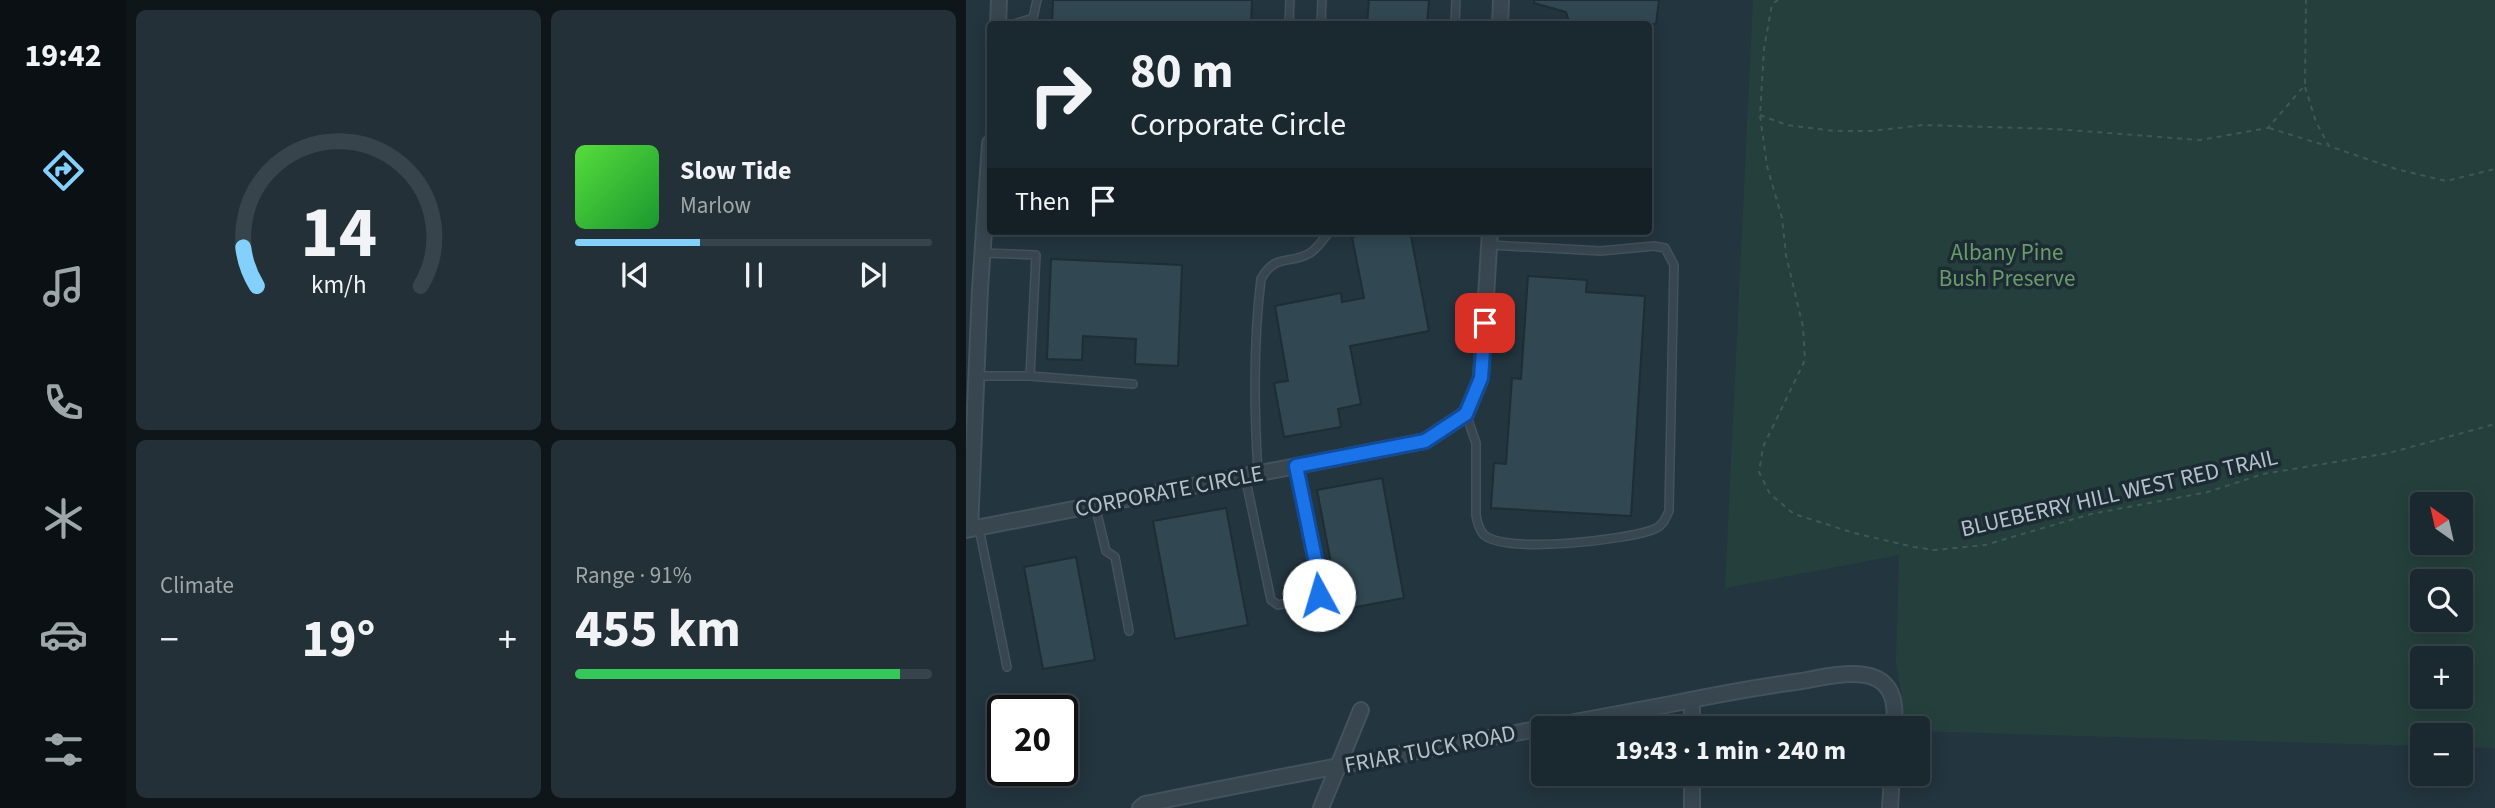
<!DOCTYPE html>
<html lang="en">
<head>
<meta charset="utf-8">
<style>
	body { margin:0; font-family:"Source Sans 3",sans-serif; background:#233037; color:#f1f3f6; height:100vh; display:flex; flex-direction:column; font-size:26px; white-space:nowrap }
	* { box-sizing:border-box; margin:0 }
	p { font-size:23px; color:#9fa6aa }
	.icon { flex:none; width:38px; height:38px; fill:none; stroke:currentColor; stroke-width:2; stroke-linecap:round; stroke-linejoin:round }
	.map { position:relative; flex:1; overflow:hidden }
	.sheet { display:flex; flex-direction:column; gap:10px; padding:10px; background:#0e161a; width:840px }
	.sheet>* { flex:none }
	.top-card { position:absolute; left:21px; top:21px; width:665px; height:214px; border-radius:7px; box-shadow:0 4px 18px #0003,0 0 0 2px #38444b; background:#1a282f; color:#f1f3f6; overflow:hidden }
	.needle { width:46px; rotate:326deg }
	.tools { position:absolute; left:1444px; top:492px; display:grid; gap:14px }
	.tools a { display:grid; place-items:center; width:63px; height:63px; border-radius:7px; background:#1a282f; box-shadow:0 4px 18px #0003,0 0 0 2px #38444b; font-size:35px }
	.speed { position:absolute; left:21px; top:695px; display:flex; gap:14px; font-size:35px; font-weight:700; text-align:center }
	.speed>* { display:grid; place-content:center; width:91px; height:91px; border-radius:50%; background:#1a282f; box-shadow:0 4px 18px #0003,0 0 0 2px #38444b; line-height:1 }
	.speed .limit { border:4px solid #111; border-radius:10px; background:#fff; color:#111 }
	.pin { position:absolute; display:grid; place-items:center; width:60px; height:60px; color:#fff; margin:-30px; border-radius:14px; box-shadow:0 4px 10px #0006 }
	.me { position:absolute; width:77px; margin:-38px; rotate:354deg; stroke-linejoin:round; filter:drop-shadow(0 0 5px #0008) }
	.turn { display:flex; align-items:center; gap:24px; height:147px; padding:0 28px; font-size:32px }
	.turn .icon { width:91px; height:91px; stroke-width:2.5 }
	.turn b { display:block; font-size:49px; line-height:60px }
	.then { display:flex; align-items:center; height:66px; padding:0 28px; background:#0003; gap:14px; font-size:26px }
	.big { font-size:52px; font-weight:700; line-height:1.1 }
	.sheet .tile { flex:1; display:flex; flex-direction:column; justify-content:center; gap:10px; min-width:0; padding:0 24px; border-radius:10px; background:#233037 }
	.sheet .dial { align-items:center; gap:0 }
	.dial svg { height:182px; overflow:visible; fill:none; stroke:#38444b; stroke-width:7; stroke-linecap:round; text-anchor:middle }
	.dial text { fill:#f1f3f6; stroke:none }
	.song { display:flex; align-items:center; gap:21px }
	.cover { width:84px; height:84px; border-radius:10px; background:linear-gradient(135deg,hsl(110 70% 55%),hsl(130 70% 35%)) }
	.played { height:7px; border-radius:4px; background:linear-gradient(90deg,#84d0fd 35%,#38444b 35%) }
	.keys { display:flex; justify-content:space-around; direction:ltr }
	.heat { display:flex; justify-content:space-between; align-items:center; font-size:38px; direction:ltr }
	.charge { height:10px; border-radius:5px; background:linear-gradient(90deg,#34c759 91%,#38444b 0) }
	.sheet .tiles { flex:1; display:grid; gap:10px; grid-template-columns:repeat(2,1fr) }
	.trip { position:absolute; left:565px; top:716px; width:399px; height:70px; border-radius:7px; background:#1a282f; box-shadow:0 4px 18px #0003,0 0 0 2px #38444b; font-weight:700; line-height:70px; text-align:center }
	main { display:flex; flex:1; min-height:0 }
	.menu { display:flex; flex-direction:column; width:126px; justify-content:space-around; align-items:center; background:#0a1013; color:#9fa6aa }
	.menu .icon { width:49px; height:49px }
	.menu .current { color:#84d0fd }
	.menu b { font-size:32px; color:#f1f3f6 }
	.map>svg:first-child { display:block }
	.green { fill:#25403c; fill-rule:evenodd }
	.building { fill:#314853; stroke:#1e2d36; stroke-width:2 }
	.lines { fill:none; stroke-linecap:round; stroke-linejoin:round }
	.lane-casing { stroke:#43525b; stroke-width:10 }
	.street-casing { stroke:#43525b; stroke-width:18 }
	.path { stroke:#3e5853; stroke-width:2; stroke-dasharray:5 5; stroke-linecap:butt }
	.lane { stroke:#37464f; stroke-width:7 }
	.street { stroke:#37464f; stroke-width:14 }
	.route-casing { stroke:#114b97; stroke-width:18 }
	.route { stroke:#1a73e8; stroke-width:12 }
	.labels { text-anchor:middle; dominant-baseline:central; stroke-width:7; stroke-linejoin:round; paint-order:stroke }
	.park-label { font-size:23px; fill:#699c68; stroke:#1c2b34 }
	.street-label { font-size:23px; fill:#b3c1ca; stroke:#1c2b34 }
</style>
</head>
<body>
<main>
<nav class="menu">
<b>19:42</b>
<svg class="icon current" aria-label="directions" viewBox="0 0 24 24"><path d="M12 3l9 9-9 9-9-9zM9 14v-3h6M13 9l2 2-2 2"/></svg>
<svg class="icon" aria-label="music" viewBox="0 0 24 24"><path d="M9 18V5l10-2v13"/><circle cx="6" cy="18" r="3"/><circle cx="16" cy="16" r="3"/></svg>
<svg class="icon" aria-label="phone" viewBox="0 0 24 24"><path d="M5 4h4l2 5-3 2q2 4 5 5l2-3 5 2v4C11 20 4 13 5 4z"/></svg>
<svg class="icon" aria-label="climate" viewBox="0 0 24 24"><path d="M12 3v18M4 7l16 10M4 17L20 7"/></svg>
<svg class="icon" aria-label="car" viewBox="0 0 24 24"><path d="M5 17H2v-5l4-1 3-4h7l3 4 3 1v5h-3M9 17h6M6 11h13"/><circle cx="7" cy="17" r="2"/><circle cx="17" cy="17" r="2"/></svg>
<svg class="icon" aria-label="filters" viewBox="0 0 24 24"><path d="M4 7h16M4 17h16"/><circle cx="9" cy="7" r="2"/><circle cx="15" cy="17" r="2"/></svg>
</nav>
<section class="sheet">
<div class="tiles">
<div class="tile dial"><svg viewBox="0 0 100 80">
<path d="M14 69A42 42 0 1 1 86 69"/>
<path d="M14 69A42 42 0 0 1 8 52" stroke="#84d0fd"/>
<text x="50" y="56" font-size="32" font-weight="700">14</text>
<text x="50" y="72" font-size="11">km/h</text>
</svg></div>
<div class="tile">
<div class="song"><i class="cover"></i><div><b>Slow Tide</b><p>Marlow</p></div></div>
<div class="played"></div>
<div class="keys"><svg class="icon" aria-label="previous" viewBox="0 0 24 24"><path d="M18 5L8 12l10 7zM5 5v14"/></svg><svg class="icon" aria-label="pause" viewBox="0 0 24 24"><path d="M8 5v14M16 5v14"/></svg><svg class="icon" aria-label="next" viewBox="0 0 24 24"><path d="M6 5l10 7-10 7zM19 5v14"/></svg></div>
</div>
<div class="tile"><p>Climate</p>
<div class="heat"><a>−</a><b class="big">19°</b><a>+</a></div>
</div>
<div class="tile"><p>Range · 91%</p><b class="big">455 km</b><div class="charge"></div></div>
</div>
</section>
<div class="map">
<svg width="1529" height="808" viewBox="0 0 1529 808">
	<rect width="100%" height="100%" fill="#23353f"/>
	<path class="green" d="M787,0H1529V748L1495,747L1494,735H1456V746L952,731V728H941L930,663L933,555L759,588ZM1456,504H1494V542H1456ZM1456,581H1494V620H1456ZM1456,658H1494V696H1456Z"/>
	<g class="building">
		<path d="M87,0H286L285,24H86Z"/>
		<path d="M403,0H463L461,24H401Z"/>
		<path d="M568,0H693L690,24H607L602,19L600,12L568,3Z"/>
		<path d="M419,231H444L463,331L384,346L395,404L372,409L375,427L318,437L308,383L322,381L309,306L375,293L376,302L398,298L386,237Z"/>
		<path d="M85,259L216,265L212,366L169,364L170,339L117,336L116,360L81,359Z"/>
		<path d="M562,276L621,280L620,292L679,296L665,516L525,508L528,463L540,464L546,378L555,379Z"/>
		<path d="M416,478L438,598L374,610L351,490Z"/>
		<path d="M260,508L282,625L209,639L187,521Z"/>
		<path d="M110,557L129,660L77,669L58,567Z"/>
	</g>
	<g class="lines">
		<g class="lane-casing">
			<g id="lane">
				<path d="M32,24H48L67,18L71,0"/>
				<path d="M323,24L324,0"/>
				<path d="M355,24L356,0"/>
				<path d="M489,24L490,0"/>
				<path d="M11,376H64L70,255L17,253"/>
				<path d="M64,376L167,384"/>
				<path d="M500,414L510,443V515C511,522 513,529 518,535C541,554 658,540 686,530C696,527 699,520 703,511L708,265L699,248L688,246L635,251L524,245"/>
				<path d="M292,473C288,409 287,343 295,279C309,253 324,265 344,253C352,248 358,238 364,231"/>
				<path d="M279,476L305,600L312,605L348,598L356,592L330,466"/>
				<path d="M129,505L140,551L149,557L163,631"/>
				<path d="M13,528L41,667"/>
			</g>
		</g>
		<g class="street-casing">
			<g id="street">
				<path d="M32,24L33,0"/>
				<path d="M534,24L535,0"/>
				<path d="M4,529L14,289L24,143"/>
				<path d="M0,530L459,441L500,414L515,378L524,231"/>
				<path d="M726,728V700"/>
				<path d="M174,808L179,804C354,768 530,737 705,704C749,695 792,687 836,681C857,677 883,671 904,676C929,683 930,707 928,728"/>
				<path d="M355,808L395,710"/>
				<path d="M726,808V774"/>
				<path d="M924,808L926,774"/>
			</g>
		</g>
		<g class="path">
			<path d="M812,0L806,4L798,49L794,115L801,166L816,218L820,255L837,327L839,360L797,447L793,472L804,494L828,514L888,533L948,547L969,550L1019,545L1125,514L1242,492L1297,474L1423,453L1529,424"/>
			<path d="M1339,87L1350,122L1363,146L1430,169L1480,181L1529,169"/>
			<path d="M794,115L821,125L868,131H906L957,125L1089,129L1234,140L1302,128L1339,85L1340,0"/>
			<path d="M1303,128L1361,146"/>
		</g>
		<use href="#lane" class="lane"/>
		<use href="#street" class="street"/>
	</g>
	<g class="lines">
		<g class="route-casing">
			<path id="route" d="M353,595L356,592L330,466L459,441L500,414L515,378L519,323"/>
		</g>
		<use href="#route" class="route"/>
	</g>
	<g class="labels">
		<g class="park-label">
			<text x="1041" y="252">Albany Pine<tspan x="1041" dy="26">Bush Preserve</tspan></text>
		</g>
		<g class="street-label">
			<text transform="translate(203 491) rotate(-11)">CORPORATE CIRCLE</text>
			<text transform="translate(1153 493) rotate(-13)">BLUEBERRY HILL WEST RED TRAIL</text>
			<text transform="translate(464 749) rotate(-11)">FRIAR TUCK ROAD</text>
		</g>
	</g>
</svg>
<div class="tools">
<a><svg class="needle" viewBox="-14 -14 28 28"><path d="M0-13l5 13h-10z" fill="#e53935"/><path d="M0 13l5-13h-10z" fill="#9fa6aa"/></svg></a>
<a><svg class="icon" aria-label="search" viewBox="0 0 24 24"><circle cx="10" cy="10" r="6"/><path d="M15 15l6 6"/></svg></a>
<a>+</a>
<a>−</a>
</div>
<div class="speed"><div class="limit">20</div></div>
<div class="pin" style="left:519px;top:323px;background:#d93025"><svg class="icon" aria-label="arrive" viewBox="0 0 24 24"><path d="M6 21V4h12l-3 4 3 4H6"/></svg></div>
<svg class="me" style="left:353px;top:595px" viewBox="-20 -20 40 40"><circle r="19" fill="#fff"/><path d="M0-13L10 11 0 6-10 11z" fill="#1a73e8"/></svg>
<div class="trip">19:43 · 1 min · 240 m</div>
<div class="top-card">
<div class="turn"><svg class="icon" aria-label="right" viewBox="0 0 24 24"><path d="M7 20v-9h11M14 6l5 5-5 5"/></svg><div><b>80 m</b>Corporate Circle</div></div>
<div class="then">Then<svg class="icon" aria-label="arrive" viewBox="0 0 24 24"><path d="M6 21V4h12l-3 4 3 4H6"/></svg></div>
</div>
</div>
</main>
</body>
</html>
